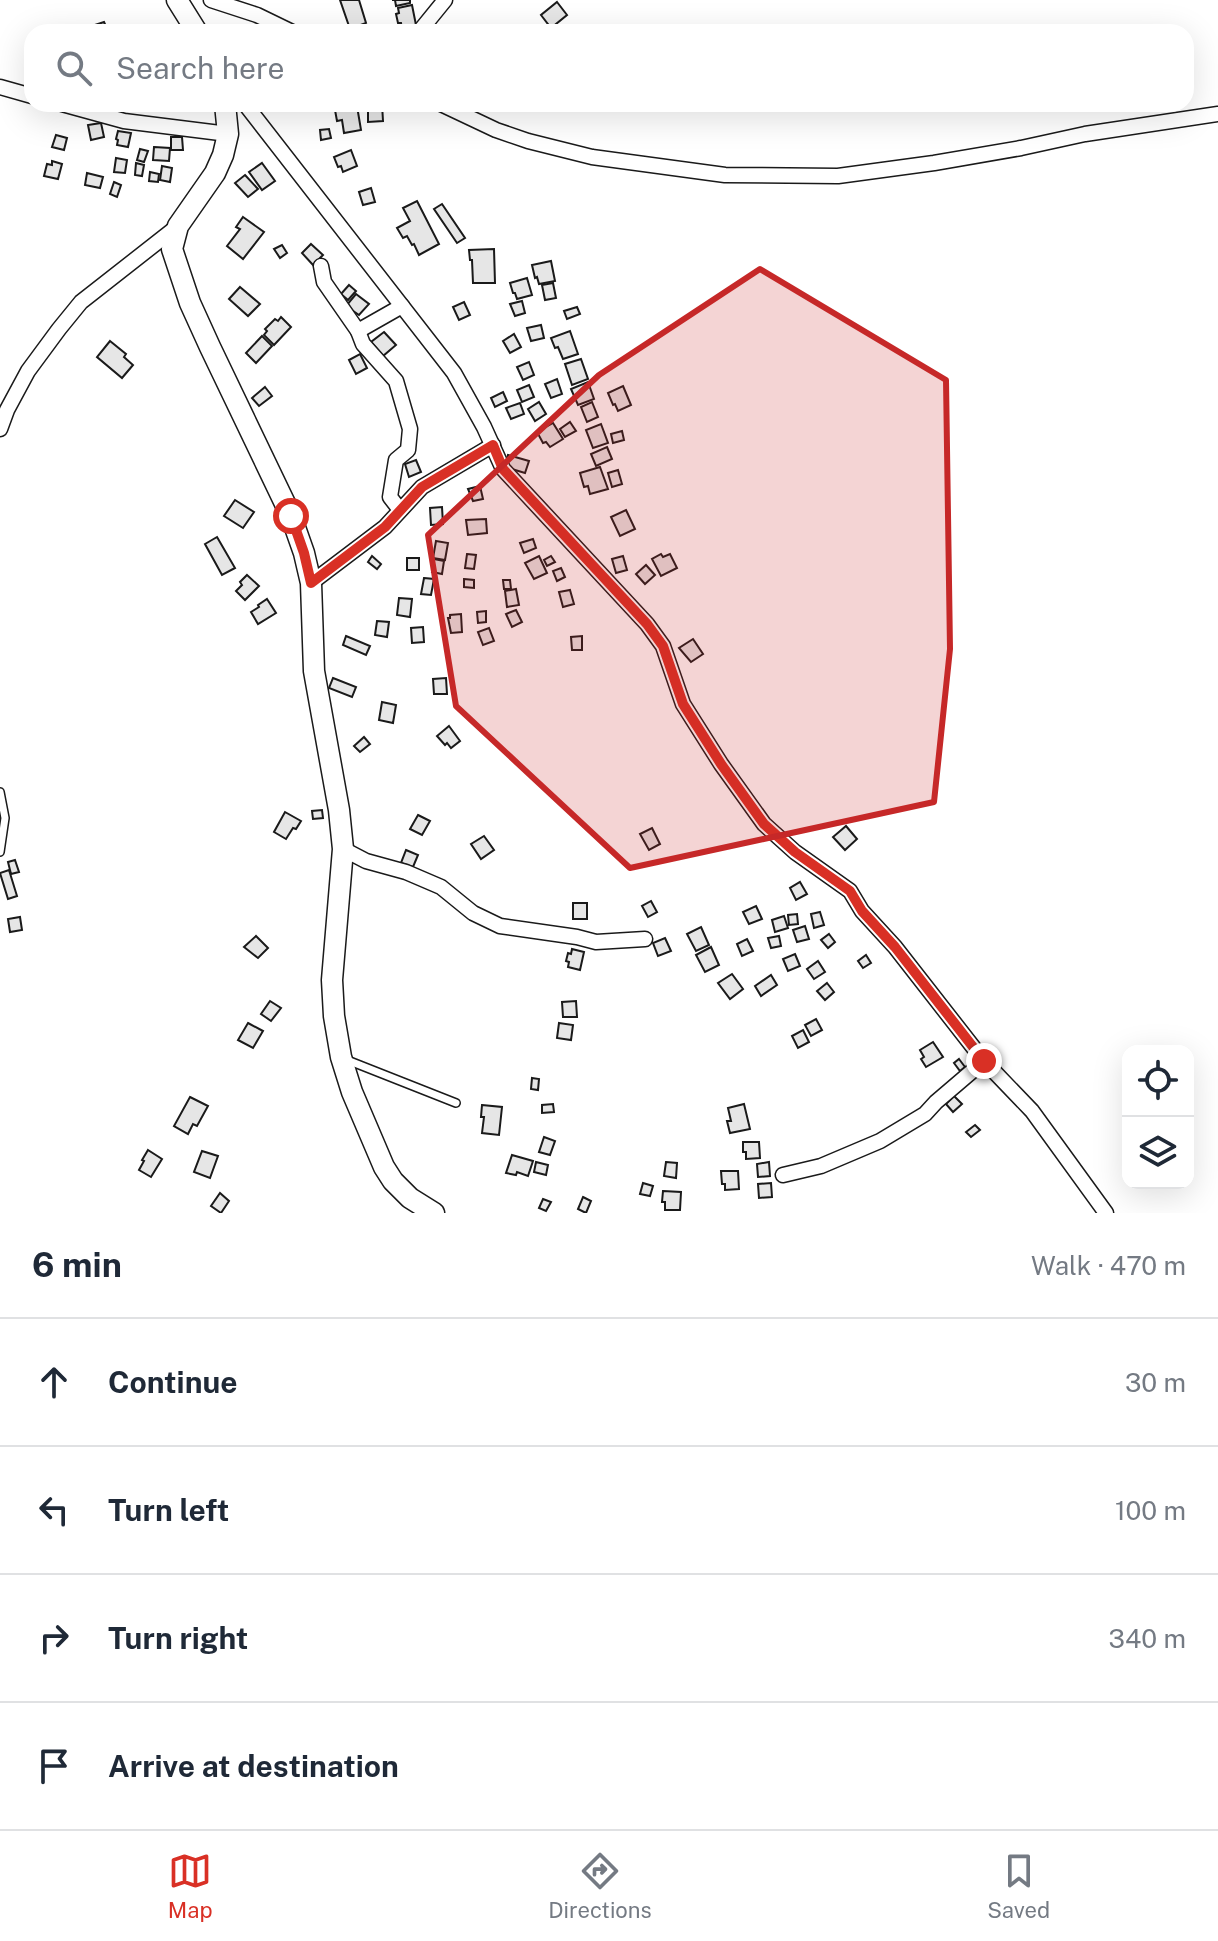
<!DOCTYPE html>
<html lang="en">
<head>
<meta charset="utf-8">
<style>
	body { margin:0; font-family:"Public Sans",sans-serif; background:#f6f6f7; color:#1f2937 }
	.controls { position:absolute; right:24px; bottom:24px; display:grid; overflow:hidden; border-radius:16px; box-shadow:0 8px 32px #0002 }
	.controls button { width:72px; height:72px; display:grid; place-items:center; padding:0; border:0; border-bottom:2px solid #e0e1e3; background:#fff; color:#1f2937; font:40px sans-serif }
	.stop { position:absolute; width:24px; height:24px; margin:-18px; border:6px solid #d93025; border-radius:50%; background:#fff }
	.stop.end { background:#d93025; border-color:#fff; box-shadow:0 2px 8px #0008 }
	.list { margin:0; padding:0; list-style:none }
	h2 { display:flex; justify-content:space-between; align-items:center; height:104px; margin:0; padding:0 32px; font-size:34px }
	h2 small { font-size:26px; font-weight:400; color:#747a83 }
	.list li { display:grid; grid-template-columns:52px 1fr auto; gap:24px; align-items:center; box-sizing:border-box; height:128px; padding:0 32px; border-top:2px solid #e0e1e3 }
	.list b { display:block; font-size:30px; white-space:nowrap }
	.list em { font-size:26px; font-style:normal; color:#747a83 }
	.icon { flex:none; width:44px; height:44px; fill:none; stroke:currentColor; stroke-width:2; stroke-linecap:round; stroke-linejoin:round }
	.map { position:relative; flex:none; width:1218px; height:1213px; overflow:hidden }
	.search { position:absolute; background:#fff; box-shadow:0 8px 32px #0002; left:24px; right:24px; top:24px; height:88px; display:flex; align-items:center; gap:20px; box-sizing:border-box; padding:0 28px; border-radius:24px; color:#747a83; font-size:30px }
	.sheet { height:616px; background:#fff }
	nav { display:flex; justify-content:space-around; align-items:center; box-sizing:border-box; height:112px; border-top:2px solid #e0e1e3; background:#fff; font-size:22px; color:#747a83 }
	nav a { display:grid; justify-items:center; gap:4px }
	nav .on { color:#d93025 }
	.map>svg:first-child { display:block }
</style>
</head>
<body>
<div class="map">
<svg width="1218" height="1213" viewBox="0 0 1218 1213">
	<rect width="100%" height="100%" fill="#fff"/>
	<!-- building -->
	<g fill="#e6e6e6" stroke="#1a1a1a" stroke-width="2">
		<polygon points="340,0 359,0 366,23 350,29"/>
		<polygon points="392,0 410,0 410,3 396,6 395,0"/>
		<polygon points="557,2 567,15 551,28 541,15"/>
		<polygon points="412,5 416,25 402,29 401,23 398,23 396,14 399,13 398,8"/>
		<polygon points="104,22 108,31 94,32 92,26"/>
		<polygon points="114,104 131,104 133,108 119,113 118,106 115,107"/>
		<polygon points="368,104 382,104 383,121 368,122"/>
		<polygon points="357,106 361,130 344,133 342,120 337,121 335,110"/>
		<polygon points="101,123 104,137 91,140 88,125"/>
		<polygon points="329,129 331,138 321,140 320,130"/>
		<polygon points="118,131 131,133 128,147 117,145 118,140 116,139"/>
		<polygon points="56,135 67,138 64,150 52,147"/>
		<polygon points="171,137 182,137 183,150 171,150"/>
		<polygon points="154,147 170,148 169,161 153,160"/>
		<polygon points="140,149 148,151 144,162 137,160"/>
		<polygon points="351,150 357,166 343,172 341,166 338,167 334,157"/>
		<polygon points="116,158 127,160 125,173 114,172"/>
		<polygon points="52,161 62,164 58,179 44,176 47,164 52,165"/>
		<polygon points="136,163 144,165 142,176 135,175"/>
		<polygon points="262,163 275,181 262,190 249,172"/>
		<polygon points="162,166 172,168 170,182 160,180"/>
		<polygon points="150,172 159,174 158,182 149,181"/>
		<polygon points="87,173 103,177 100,188 85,185"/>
		<polygon points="245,175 258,189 248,197 235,183"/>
		<polygon points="114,182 121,185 117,197 110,194"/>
		<polygon points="371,188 375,202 363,205 359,192"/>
		<polygon points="417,201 439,244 419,255 414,244 412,245 407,236 403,238 397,228 410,221 403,208"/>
		<polygon points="442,204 465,238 457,243 434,209"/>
		<polygon points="243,217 264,232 243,259 227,246 240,229 236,227"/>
		<polygon points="311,244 323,255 313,265 302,253"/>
		<polygon points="282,245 287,253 280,258 274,249"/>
		<polygon points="494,249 495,283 473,283 472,260 470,260 469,250"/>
		<polygon points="551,261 555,281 539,284 537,277 535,278 532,265"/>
		<polygon points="527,278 532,295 517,299 515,293 513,293 510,283"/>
		<polygon points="553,283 556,298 545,300 542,285"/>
		<polygon points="349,285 356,291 348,300 341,294"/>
		<polygon points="240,287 260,304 248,316 229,299"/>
		<polygon points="356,294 369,304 359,315 346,306"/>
		<polygon points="522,301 525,313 515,316 510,304"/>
		<polygon points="464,302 470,315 459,320 453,307"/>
		<polygon points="577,307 580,314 567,319 564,311"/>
		<polygon points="281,317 291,327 274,345 264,335 267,331 265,329 275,319 278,321"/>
		<polygon points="541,325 544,338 531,341 527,328"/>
		<polygon points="570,331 578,354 563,359 558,347 555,348 551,338"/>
		<polygon points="384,332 396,345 383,356 371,342"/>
		<polygon points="514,334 521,347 510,353 503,341"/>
		<polygon points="262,336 272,346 256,363 246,353"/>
		<polygon points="110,341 126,354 124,357 133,365 122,378 97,357"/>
		<polygon points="360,354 367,368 356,374 349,360"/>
		<polygon points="581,359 588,379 572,385 565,364"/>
		<polygon points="529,362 534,375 523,380 517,367"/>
		<polygon points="557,379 562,394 551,398 545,384"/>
		<polygon points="588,382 594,399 578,405 571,389"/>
		<polygon points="529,385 534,397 522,402 517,390"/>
		<polygon points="623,386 631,405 618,411 615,404 613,405 608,393"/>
		<polygon points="265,387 272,396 259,406 252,398"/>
		<polygon points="503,392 507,401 495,407 491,398"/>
		<polygon points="539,402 546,414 535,421 528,409"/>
		<polygon points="592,402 598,417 587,422 581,407"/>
		<polygon points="520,403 524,414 511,419 506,408"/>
		<polygon points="570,422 576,431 565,437 560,429"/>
		<polygon points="553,423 563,439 550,447 546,442 543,443 537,432"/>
		<polygon points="601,424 608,443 593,448 586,430"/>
		<polygon points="622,431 624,440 613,443 611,434"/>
		<polygon points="607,447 612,459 596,466 591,454"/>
		<polygon points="508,455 529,461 525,473 505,467"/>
		<polygon points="416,460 421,472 409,477 405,464"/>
		<polygon points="600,467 608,489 590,494 588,486 584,487 580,473"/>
		<polygon points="618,470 622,484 612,487 608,473"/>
		<polygon points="480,486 483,499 473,501 468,489"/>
		<polygon points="235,500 254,512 243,528 224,516"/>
		<polygon points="442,507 443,524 431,525 430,508"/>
		<polygon points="626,510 635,529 620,536 611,517"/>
		<polygon points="486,519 487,533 468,535 466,520"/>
		<polygon points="217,537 235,568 222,575 205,544"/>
		<polygon points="533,539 536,548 524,553 520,543"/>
		<polygon points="436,541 448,543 445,560 433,558"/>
		<polygon points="467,554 476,555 474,569 465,568"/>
		<polygon points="661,554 663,557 670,554 677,568 661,576 652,559"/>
		<polygon points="372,556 381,564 377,569 368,562"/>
		<polygon points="539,556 547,573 534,579 525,563"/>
		<polygon points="551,556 555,562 547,566 544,560"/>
		<polygon points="623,556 627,570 616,573 612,559"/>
		<rect x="407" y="558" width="12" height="12"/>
		<polygon points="434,559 444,561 442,574 432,572"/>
		<polygon points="646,565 655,575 645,584 636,574"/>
		<polygon points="561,568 565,577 557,581 553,571"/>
		<polygon points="247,575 259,586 245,600 236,591 242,585 240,582"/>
		<polygon points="424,578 434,579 431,595 421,594"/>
		<polygon points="464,579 474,580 474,588 464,587"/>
		<polygon points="503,580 510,580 511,589 504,589"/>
		<polygon points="516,589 519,605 507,607 505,591"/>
		<polygon points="570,590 574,604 563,607 559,592"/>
		<polygon points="399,598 412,599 410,617 397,615"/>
		<polygon points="267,599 276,613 258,624 251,612 259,607 258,605"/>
		<polygon points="516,610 522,622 512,627 506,614"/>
		<polygon points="486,611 486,622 478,623 477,612"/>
		<polygon points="461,614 462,632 451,633 448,618 450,618 450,615"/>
		<polygon points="377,621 389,622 387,637 375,635"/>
		<polygon points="423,627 424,642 412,643 411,628"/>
		<polygon points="489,628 494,641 483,645 478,632"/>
		<polygon points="346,636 370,646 366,655 343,645"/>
		<polygon points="582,636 582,650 572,650 571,637"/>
		<polygon points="693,639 703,654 691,662 679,648"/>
		<polygon points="333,678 356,687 352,697 329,688"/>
		<polygon points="446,678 447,694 434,694 433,679"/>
		<polygon points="382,702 396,705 393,723 379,720"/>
		<polygon points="449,726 460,741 451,748 447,743 445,745 437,736"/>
		<polygon points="364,737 370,744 360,752 354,746"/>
		<polygon points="322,810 323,818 313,819 312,811"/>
		<polygon points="285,812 301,821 296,829 293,828 286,839 274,832"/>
		<polygon points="418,815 430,821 422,835 410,829"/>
		<polygon points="846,826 857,839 845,850 833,837"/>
		<polygon points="652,828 660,844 649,850 640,834"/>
		<polygon points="484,836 494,850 481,859 471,844"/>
		<polygon points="406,850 418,855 413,867 401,863"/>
		<polygon points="15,860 19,872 11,874 8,862"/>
		<polygon points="9,870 17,896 8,899 0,873"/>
		<polygon points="800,882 807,894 796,900 790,888"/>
		<polygon points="651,901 657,912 648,917 642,906"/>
		<rect x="573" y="903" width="14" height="16"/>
		<polygon points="756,906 762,919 749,924 743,912"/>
		<polygon points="820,912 824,925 814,928 811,914"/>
		<polygon points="797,914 798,924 789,925 788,915"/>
		<polygon points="784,916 788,928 775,932 772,920"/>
		<polygon points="20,917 22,930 10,932 8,919"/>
		<polygon points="805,926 809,939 797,942 793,930"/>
		<polygon points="701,927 709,945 696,951 687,934"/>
		<polygon points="829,934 835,942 828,948 821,940"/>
		<polygon points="256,936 268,948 258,958 244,947"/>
		<polygon points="779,936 781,946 771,948 768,938"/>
		<polygon points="665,938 671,951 658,956 653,943"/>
		<polygon points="747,939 753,951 742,956 737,944"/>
		<polygon points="711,947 719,965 705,972 696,955"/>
		<polygon points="572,949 584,952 580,970 568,967 569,962 566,961 568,953 571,954"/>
		<polygon points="795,954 800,966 788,971 783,959"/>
		<polygon points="866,955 871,963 863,968 858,961"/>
		<polygon points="818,961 825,972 814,979 807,969"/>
		<polygon points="732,974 743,989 730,999 718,983"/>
		<polygon points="771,975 777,985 761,996 755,986"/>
		<polygon points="827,983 834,992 825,1000 817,991"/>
		<polygon points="270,1001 281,1008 271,1021 261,1014"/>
		<polygon points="576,1001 577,1017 563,1017 562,1002"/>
		<polygon points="816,1019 822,1030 811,1036 805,1025"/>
		<polygon points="248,1023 263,1031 253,1048 238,1040"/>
		<polygon points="559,1023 573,1025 571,1040 557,1038"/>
		<polygon points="803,1030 809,1042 798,1048 792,1036"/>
		<polygon points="933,1042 943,1057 926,1067 921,1059 924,1057 920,1050"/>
		<polygon points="959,1059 965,1067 960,1071 954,1063"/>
		<polygon points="532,1078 539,1079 538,1090 531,1089"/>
		<polygon points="954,1096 962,1104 953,1112 946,1104"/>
		<polygon points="190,1097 208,1106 197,1126 193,1124 188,1134 174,1126"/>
		<polygon points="553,1104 554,1112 542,1113 542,1105"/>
		<polygon points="744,1104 750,1129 730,1133 727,1121 731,1121 728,1108"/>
		<polygon points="482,1105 502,1107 499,1135 482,1133 484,1117 481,1117"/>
		<polygon points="975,1125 980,1130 971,1137 966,1132"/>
		<polygon points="544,1137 555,1141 550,1155 539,1152"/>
		<polygon points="743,1142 759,1142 760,1158 746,1159 746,1152 743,1152"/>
		<polygon points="148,1150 162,1159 151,1177 139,1170 144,1161 142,1160"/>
		<polygon points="202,1151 218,1156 210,1178 194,1172"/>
		<polygon points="512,1155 533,1161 528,1176 517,1172 516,1175 506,1173"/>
		<polygon points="536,1162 548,1165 546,1175 534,1172"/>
		<polygon points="666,1162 677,1163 676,1178 664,1176"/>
		<polygon points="769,1162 770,1176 758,1177 757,1164"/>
		<polygon points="721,1171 738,1171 739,1189 725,1190 725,1184 722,1184"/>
		<polygon points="643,1183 653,1186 650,1196 640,1194"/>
		<polygon points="771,1183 772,1197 759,1198 758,1184"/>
		<polygon points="663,1191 681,1192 680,1210 665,1210 665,1202 662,1202"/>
		<polygon points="220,1193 229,1201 221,1213 211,1206"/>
		<polygon points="583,1197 591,1201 586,1213 578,1209"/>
		<polygon points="543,1199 551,1202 546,1211 539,1208"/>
	</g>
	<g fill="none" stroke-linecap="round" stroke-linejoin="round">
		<defs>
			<g id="lane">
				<polyline points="0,792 5,818 0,852"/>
				<polyline points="347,1060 456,1103"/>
			</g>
			<g id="street">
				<polyline points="211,0 257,15 292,32"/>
				<polyline points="419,32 445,0"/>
				<polyline points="0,87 32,96"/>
				<polyline points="62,104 124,121 228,134"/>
				<polyline points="245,104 454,373 484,427 503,469 647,624 663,646 683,704 721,764 764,824 795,852 850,891 862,911 895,947 984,1061 1032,1111 1106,1213"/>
				<polyline points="441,104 496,130 528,141 592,157 725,175 838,176 934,163 1021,148 1085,134 1218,114"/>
				<polyline points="321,266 324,282 358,331 363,344 396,381 410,429 408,450 396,460 390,497 400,510"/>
				<polyline points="358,331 402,306"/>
				<polyline points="0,429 7,410 28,371 59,329 81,302 178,226"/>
				<polyline points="311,583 385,527 422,487 493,445"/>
				<polyline points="343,849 366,861 406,872 441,887 473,913 500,926 577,937 596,942 645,939"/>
				<polyline points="783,1175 821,1166 880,1141 925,1114 936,1102 984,1061"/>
			</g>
			<g id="secondary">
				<polyline points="177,0 197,32"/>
				<polyline points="225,104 228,134 223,155 215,173 178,226 172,249 190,303 210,347 291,516 304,553 311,583 314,671 339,810 343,849 332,980 334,1016 341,1057 352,1092 384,1167 393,1181 410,1198 434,1213"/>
			</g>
		</defs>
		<!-- lane casing -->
		<use href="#lane" stroke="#1a1a1a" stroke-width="10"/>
		<!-- street casing -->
		<use href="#street" stroke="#1a1a1a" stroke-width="17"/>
		<!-- secondary casing -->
		<use href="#secondary" stroke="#1a1a1a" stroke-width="23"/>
		<!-- lane -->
		<use href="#lane" stroke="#fff" stroke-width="7"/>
		<!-- street -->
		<use href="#street" stroke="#fff" stroke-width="14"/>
		<!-- secondary -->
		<use href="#secondary" stroke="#fff" stroke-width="20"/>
	</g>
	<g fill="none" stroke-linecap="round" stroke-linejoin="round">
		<!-- route -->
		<polyline stroke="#d93025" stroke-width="10" points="291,516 304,553 311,583 385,527 422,487 493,445 503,469 647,624 663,646 683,704 721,764 764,824 795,852 850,891 862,911 895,947 984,1061"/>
	</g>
	<!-- marked area -->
	<path fill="#c62828" fill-opacity="0.2" stroke="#c62828" stroke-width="6" stroke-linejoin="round" d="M760,269L946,380L950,649L934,802L630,868L456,706L428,535L599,375Z"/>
</svg>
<div class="controls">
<button><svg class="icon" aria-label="locate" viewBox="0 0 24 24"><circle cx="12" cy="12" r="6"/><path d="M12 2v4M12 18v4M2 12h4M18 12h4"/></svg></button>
<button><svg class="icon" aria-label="layers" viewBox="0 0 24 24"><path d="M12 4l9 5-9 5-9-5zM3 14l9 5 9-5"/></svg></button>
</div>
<div class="stop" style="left:291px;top:516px"></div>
<div class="stop end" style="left:984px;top:1061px"></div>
<div class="search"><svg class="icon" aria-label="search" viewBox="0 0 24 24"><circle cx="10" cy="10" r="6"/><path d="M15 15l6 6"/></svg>Search here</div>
</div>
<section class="sheet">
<h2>6 min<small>Walk · 470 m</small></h2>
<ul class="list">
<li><svg class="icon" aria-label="ahead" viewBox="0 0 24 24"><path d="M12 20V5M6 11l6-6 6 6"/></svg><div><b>Continue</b></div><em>30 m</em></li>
<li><svg class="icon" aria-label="left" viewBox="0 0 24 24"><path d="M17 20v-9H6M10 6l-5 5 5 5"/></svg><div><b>Turn left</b></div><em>100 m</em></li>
<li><svg class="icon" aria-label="right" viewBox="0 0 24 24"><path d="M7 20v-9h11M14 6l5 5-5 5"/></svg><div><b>Turn right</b></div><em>340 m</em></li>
<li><svg class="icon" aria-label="arrive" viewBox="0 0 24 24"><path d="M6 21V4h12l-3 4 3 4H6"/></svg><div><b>Arrive at destination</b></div></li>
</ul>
</section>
<nav>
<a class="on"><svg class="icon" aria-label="map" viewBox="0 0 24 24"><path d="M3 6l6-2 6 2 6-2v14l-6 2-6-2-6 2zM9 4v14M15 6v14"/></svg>Map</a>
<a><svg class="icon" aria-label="directions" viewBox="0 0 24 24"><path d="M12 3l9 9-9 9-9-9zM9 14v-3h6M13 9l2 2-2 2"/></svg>Directions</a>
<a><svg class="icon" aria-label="saved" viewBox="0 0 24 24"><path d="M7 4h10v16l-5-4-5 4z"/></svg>Saved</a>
</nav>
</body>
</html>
